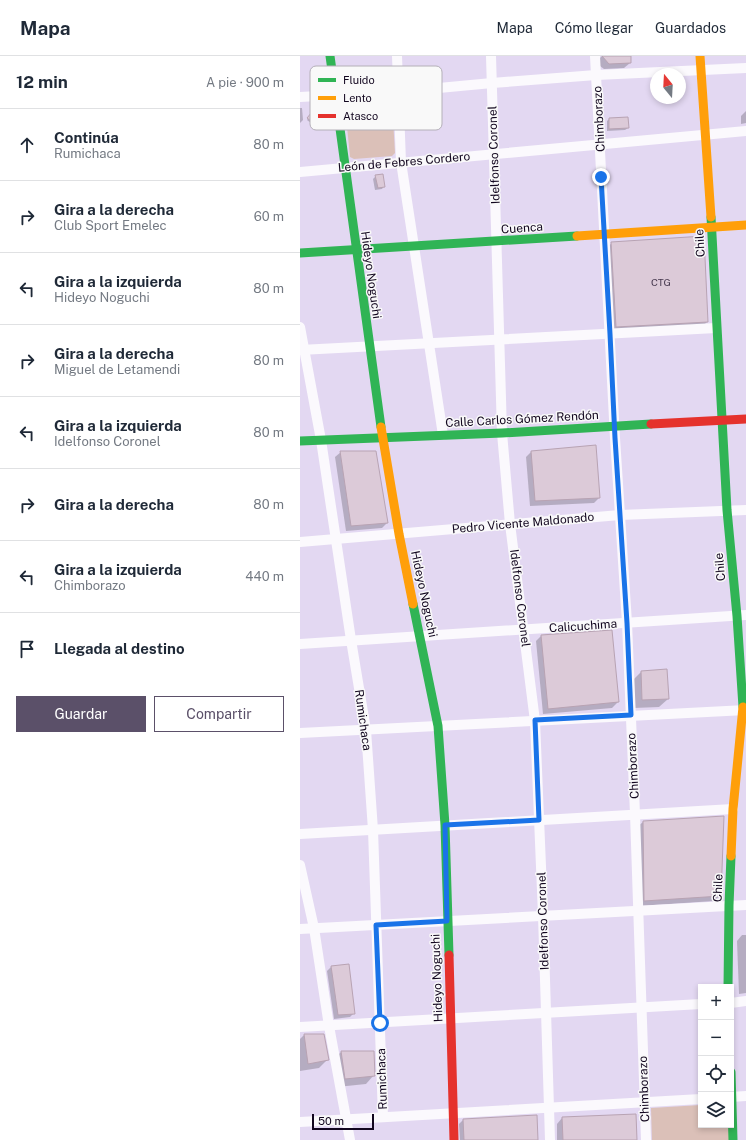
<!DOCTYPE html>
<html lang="es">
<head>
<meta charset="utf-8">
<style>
	body { margin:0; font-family:"Public Sans",sans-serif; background:#f2f2f3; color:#1f2937 }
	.controls { position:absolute; right:12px; bottom:12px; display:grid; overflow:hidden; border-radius:0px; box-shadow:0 2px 6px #0003 }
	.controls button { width:36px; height:36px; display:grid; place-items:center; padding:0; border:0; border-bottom:1px solid #e0e1e3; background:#fff; color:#1f2937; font:20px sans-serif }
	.compass { position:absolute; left:350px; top:12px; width:36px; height:36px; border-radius:50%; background:#fff; box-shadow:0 2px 6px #0003; rotate:342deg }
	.scale { position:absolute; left:12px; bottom:10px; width:62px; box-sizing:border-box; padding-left:4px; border:2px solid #12061f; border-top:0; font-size:11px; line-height:14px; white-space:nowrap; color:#12061f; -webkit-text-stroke:3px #f9f9f9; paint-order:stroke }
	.stop { position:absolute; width:12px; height:12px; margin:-9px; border:3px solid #1a73e8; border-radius:50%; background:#fff }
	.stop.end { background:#1a73e8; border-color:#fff; box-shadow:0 1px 4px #0008 }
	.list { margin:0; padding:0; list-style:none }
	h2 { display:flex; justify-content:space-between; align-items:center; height:52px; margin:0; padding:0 16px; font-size:17px }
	h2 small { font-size:13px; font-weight:400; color:#747a83 }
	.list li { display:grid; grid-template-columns:26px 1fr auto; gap:12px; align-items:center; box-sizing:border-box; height:72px; padding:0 16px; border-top:1px solid #e0e1e3 }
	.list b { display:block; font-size:15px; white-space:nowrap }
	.list p { margin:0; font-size:13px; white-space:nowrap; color:#747a83 }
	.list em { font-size:13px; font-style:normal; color:#747a83 }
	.actions { display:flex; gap:8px; padding:12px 16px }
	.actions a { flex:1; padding:9px 0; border:1px solid #5b5069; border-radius:0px; text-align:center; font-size:14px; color:#5b5069 }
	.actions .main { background:#5b5069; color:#fff }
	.icon { flex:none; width:22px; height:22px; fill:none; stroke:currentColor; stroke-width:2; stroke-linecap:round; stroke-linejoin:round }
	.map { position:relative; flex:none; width:446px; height:1084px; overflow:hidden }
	header { display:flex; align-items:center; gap:24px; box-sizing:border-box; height:56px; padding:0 20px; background:#fff; border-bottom:1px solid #e0e1e3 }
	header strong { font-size:19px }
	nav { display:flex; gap:22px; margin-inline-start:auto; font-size:14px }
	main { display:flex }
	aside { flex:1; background:#fff }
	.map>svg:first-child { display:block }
</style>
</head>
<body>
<header>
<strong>Mapa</strong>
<nav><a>Mapa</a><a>Cómo llegar</a><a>Guardados</a></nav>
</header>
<main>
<aside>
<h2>12 min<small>A pie · 900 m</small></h2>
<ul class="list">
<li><svg class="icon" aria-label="ahead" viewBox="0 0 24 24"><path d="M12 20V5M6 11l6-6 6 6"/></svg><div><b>Continúa</b><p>Rumichaca</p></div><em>80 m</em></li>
<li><svg class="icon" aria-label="right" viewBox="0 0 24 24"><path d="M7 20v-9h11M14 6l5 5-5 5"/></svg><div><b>Gira a la derecha</b><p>Club Sport Emelec</p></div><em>60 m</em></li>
<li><svg class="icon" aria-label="left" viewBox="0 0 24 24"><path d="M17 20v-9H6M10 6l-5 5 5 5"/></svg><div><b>Gira a la izquierda</b><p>Hideyo Noguchi</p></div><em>80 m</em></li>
<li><svg class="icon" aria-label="right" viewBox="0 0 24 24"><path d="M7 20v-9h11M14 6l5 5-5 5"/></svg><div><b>Gira a la derecha</b><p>Miguel de Letamendi</p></div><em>80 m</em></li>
<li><svg class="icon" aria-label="left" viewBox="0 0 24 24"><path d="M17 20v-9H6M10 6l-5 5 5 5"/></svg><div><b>Gira a la izquierda</b><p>Idelfonso Coronel</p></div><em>80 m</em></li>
<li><svg class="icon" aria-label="right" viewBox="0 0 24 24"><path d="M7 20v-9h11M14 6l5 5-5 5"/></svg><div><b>Gira a la derecha</b></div><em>80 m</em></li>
<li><svg class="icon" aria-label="left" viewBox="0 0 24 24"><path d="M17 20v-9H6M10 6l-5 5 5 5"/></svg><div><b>Gira a la izquierda</b><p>Chimborazo</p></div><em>440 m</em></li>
<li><svg class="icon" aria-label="arrive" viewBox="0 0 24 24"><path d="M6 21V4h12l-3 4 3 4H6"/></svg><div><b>Llegada al destino</b></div></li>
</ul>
<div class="actions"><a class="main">Guardar</a><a>Compartir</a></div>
</aside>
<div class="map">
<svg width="446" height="1084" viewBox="0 0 446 1084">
	<rect width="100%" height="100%" fill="#e3d8f2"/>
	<!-- green -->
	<g fill="#dbc0b8">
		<polygon points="89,43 92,46 95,97 92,100 54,103 50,101 45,50 47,46"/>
		<polygon points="401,1049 401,1069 431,1069 431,1084 352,1084 351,1052"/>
	</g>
	<!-- shadow -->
	<g fill="#0003">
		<polygon points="302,0 330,0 330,7 324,12 304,13 300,10 300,2"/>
		<polygon points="17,51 22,68 15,70 7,64"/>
		<polygon points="0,52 2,52 3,64 0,67"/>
		<polygon points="446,55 446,67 441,68 441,60"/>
		<polygon points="309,63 328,72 325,74 307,75 307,65"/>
		<polygon points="76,120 84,130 82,133 75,134 73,123"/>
		<polygon points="312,187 407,266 402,271 311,276 306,192"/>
		<polygon points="41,396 87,467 82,472 46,475 35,401"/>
		<polygon points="231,396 299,442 294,447 230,450 226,401"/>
		<polygon points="241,580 318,646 312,652 243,658 236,585"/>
		<polygon points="341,616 368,643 359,651 334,652 333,624"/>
		<polygon points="343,766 420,840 414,845 339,850 337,771"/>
		<polygon points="442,879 446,879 446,937 439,938 437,885"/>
		<polygon points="31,911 54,957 50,961 34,963 27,915"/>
		<polygon points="4,979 28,1003 19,1012 0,1015 0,983"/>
		<polygon points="41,996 74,1019 66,1028 37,1031 33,1004"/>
		<polygon points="262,1062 336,1084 257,1084 257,1068"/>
		<polygon points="163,1064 237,1084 160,1084 159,1068"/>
	</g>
	<!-- building -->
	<g fill="#dccad8" stroke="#b8a3b3">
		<polygon points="302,0 331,0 331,7 309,8"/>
		<polygon points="25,48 28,50 29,60 24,68 16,69 7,62 17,50"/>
		<polygon points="328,61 329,72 309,73 309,62"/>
		<polygon points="83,118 85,131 78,132 75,119"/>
		<polygon points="404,180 408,266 316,271 311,186"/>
		<polygon points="296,389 300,442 235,445 231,395"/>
		<polygon points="40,395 76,395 88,467 51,470"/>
		<polygon points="312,574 319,646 248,653 241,579"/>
		<polygon points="367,613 369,643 342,644 341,615"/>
		<polygon points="424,760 421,840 344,845 343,765"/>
		<polygon points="49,908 55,958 38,959 31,910"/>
		<polygon points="4,978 24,978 29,1004 8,1008"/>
		<polygon points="41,995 74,995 75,1020 45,1023"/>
		<polygon points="336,1058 337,1084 263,1084 262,1061"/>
		<polygon points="237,1059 238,1084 164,1084 163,1063"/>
	</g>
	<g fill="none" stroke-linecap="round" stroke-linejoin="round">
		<!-- street -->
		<g stroke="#fbf9fd" stroke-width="10">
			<polyline points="97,0 101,106 143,379"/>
			<polyline points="191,0 202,377 210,468 235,665 243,859 250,1084"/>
			<polyline points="295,0 315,382 327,567 335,758 346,1084"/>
			<polyline points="0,41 107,35 192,27 296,19 446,12"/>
			<polyline points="0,116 446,75"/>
			<polyline points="0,271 21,384 51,584 66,674 73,774 83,1061"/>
			<polyline points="0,294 416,272"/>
			<polyline points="0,486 320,459 446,454"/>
			<polyline points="0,588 446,559"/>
			<polyline points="0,677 446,654"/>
			<polyline points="0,778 433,753"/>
			<polyline points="0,809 14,872 29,970 50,1084"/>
			<polyline points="0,873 446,849"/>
			<polyline points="431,947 446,945"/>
			<polyline points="0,971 401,948"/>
			<polyline points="431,1041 446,1040"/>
			<polyline points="0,1066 401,1043"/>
		</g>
		<!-- fast -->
		<g stroke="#30b455" stroke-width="9">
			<polyline points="30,0 81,371"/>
			<polyline points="411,161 427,454 437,560 443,651"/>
			<polyline points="0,197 277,180"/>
			<polyline points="0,385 202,377 351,368"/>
			<polyline points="113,548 138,670 145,769 149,899"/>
			<polyline points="428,931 429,849 431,800"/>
			<polyline points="431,1016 433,1084"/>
		</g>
		<!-- slow -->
		<g stroke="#ff9f0a" stroke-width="9">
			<polyline points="400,0 411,161"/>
			<polyline points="277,180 446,169"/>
			<polyline points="81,371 99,478 113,548"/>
			<polyline points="431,800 433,753 443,651"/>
		</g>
		<!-- jam -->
		<g stroke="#e5322d" stroke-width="9">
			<polyline points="351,368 446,363"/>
			<polyline points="149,899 154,1084"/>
		</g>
	</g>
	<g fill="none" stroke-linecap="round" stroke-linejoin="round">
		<!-- route -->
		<polyline stroke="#1a73e8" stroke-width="5" points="80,967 76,869 147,865 145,769 239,764 235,664 331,659 327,567 315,382 310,278 301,121"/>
	</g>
	<g text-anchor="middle" stroke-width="3" stroke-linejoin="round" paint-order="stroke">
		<!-- number labels -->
		<g font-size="10" fill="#46384e">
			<text x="361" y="230">CTG</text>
		</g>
		<!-- street labels -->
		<g font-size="12" fill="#12061f" stroke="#f9f9f9">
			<text transform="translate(299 63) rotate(-93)" y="4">Chimborazo</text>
			<text transform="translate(194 99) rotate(-92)" y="4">Idelfonso Coronel</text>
			<text transform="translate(104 106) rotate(-5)" y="4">León de Febres Cordero</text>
			<text transform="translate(222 172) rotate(-4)" y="4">Cuenca</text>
			<text transform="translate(400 187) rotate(-93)" y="4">Chile</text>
			<text transform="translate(71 219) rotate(82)" y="4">Hideyo Noguchi</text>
			<text transform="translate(222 363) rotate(-3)" y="4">Calle Carlos Gómez Rendón</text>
			<text transform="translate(223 467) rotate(-5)" y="4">Pedro Vicente Maldonado</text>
			<text transform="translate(420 511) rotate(-95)" y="4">Chile</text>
			<text transform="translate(124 538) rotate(78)" y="4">Hideyo Noguchi</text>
			<text transform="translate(220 542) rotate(83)" y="4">Idelfonso Coronel</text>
			<text transform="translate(283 570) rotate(-4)" y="4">Calicuchima</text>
			<text transform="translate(63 664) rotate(82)" y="4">Rumichaca</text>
			<text transform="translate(333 710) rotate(-93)" y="4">Chimborazo</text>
			<text transform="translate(418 832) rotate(-88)" y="4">Chile</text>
			<text transform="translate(243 865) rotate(-92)" y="4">Idelfonso Coronel</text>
			<text transform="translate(137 922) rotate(-92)" y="4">Hideyo Noguchi</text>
			<text transform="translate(82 1023) rotate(-92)" y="4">Rumichaca</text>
			<text transform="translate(344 1033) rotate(-92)" y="4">Chimborazo</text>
		</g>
	</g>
	<!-- legend -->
	<rect x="10" y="10" width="132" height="64" rx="6" fill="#f9f9f9" stroke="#b4b0b8" stroke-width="1"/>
	<rect x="18" y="22" width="18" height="4" fill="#30b455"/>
	<rect x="18" y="40" width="18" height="4" fill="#ff9f0a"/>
	<rect x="18" y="58" width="18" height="4" fill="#e5322d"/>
	<g font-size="11" fill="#12061f">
		<text x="43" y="28">Fluido</text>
		<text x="43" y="46">Lento</text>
		<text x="43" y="64">Atasco</text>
	</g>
</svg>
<div class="controls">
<button>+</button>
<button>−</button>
<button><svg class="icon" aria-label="locate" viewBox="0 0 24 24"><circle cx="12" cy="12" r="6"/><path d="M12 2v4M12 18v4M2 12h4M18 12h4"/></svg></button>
<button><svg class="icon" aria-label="layers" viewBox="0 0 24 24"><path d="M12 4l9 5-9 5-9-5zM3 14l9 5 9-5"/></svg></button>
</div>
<svg class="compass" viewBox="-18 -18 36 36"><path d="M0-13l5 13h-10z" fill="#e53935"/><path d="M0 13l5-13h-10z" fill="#747a83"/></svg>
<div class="scale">50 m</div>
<div class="stop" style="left:80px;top:967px"></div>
<div class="stop end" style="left:301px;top:121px"></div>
</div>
</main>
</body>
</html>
